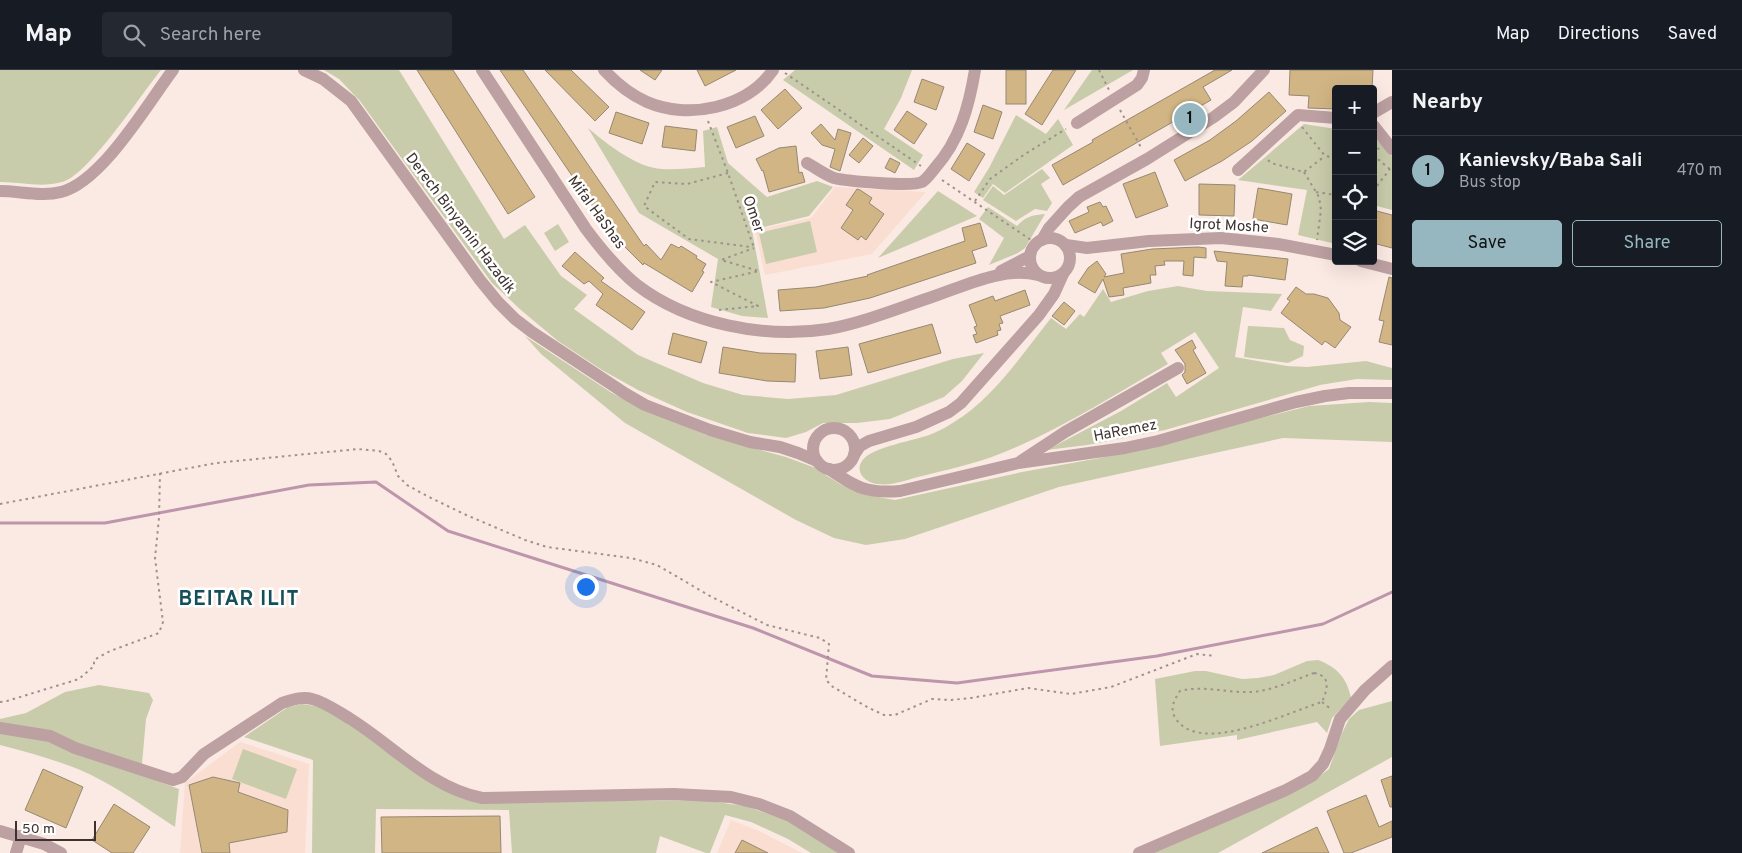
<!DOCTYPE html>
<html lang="en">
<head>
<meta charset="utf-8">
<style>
	body { margin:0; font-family:Overpass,sans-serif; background:#242831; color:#f1f3f6 }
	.controls { position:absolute; right:15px; top:15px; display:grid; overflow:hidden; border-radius:5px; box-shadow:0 5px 20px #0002 }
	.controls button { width:45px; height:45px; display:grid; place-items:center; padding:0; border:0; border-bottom:1px solid #363941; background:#171b24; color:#f1f3f6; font:25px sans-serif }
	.scale { position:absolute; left:15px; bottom:12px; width:81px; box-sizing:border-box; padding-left:5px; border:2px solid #3d322e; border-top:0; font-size:14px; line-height:18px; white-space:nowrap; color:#3d322e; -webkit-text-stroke:4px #fff; paint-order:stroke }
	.you { position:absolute; left:585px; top:516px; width:18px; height:18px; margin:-12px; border:4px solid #fff; border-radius:50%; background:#1a73e8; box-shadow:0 0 0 8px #1a73e833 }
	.badge { display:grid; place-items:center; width:32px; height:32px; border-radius:50%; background:#96b7bf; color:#111; font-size:16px; font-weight:700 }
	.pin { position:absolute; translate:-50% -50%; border:2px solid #fff; box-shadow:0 1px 5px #0006 }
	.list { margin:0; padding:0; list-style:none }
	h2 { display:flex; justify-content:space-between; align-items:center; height:65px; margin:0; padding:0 20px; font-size:21px }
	h2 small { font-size:16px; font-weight:400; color:#9ea1a6 }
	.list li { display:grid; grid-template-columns:32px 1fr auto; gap:15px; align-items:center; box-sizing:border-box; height:70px; padding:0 20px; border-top:1px solid #363941 }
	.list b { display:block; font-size:19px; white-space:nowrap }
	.list p { margin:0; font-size:16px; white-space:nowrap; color:#9ea1a6 }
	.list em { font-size:16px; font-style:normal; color:#9ea1a6 }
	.actions { display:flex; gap:10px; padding:15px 20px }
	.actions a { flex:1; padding:11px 0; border:1px solid #96b7bf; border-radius:5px; text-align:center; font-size:18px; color:#96b7bf }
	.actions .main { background:#96b7bf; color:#111 }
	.icon { flex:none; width:28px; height:28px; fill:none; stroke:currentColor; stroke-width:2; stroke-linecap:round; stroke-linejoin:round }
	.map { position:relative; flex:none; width:1392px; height:783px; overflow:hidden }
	header { display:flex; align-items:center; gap:30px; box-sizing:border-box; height:70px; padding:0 25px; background:#171b24; border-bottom:1px solid #363941 }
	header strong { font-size:24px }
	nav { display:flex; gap:28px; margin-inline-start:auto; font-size:18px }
	.search { width:350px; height:45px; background:#242831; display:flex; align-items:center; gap:12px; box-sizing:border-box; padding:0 18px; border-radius:5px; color:#9ea1a6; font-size:19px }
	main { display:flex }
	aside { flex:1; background:#171b24 }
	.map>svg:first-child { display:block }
</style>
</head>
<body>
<header>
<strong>Map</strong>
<div class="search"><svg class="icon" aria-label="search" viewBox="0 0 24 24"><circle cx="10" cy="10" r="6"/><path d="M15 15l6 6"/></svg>Search here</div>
<nav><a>Map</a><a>Directions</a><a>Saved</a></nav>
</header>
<main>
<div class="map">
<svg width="1392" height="783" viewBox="0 0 1392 783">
	<rect width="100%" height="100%" fill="#fbeae3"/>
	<!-- built -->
	<g fill="#faded1">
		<polygon points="835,117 926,122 872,184 765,205 755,160 811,148"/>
		<polygon points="240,672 309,694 305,783 180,783 185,713"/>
		<polygon points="731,750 759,761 802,783 717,783"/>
	</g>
	<!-- green -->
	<g fill="#c8ccab">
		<path d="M0,0H161C142,23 88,106 62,112C41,118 21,112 0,112Z"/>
		<polygon points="324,0 399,0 504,169 525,155 561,206 587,225 574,239 638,285 703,313 743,325 788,329 836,325 953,289 984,283 962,311 944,327 890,349 857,353 823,353 806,362 786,368 748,363 687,342 638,320 602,300 558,271 522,241 492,213 360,31 339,9"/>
		<polygon points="795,0 912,0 901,28 884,59 923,85 914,100 783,10"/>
		<polygon points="1092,0 1133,0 1064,40"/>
		<polygon points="1016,45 1046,64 1058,49 1073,75 1005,123 993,114 983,128 974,122 989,98"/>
		<polygon points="1304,54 1336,59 1336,174 1298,165 1307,120 1238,110"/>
		<path d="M717,57L728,93L767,127L817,111L833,117L809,146L752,160L768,248L742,246L711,237L718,189L639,143L588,58C607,74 637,98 662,99C676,100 691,98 705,97L703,61Z"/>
		<polygon points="1373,66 1392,86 1392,140 1373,135"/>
		<polygon points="1042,99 1050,108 1041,114 1052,133 1047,141 1035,139 1016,151 983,130 993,116 1004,125"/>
		<polygon points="938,121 977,146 878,188"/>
		<path d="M988,137L1017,156C1025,147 1032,145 1045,144L1025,178L1018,183L989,195L1004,168L979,149Z"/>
		<polygon points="810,151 817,182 766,194 759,163"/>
		<polygon points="558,154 569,172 555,181 544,163"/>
		<path d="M1178,216L1207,221L1282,224L1271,241L1243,237L1235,287L1287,296L1307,297L1366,291L1392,298V310L1357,309L1320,315L1165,360L1087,375L1047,380L1121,341L1167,313L1176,327L1219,298L1195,262L1161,283L1168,294C1114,325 1060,360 1002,383C975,394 946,400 918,407C903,411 878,421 864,408C859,403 858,397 862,391C872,376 916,371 934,363C941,360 948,356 954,352C993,329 1023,283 1051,248L1066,259L1080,244L1084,247L1103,219L1111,232L1148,221Z"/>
		<polygon points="1248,256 1284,258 1290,270 1304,276 1303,286 1288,293 1244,287"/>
		<polygon points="525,266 612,323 652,343 706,365 786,387 813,397 840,414 866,425 895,430 1022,402 1100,388 1309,336 1369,332 1392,333 1392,372 1283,368 1059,417 905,469 866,475 834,468 796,450 625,353 541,284"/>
		<path d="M1318,590C1337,597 1347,608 1351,628L1332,648L1327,663L1317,652L1237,670V665L1160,676L1155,609L1195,601H1206L1242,609L1258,608L1274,605L1307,591Z"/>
		<path d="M99,615L149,623L153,630L146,649L141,705L179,719L175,757C144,737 112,713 78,699C53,689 26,682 0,675V649L26,643L65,622Z"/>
		<polygon points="1392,631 1392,687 1218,783 1152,783 1310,713 1329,699 1342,663 1349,649 1359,640"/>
		<polygon points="302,634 321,637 337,645 421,705 498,732 702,730 745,736 786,750 841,783 811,783 788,769 751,752 725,745 710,783 706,783 660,766 656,783 512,783 509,740 376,739 375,783 312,783 313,690 244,667 288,637"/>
		<polygon points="243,679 297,699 286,729 232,709"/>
	</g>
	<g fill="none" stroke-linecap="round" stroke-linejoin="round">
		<!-- stream -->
		<polyline stroke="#bd96ac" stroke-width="3" points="0,453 105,453 309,415 376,412 448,461 753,558 872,606 957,613 1157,586 1323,554 1392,522"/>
	</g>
	<!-- building -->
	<g fill="#d2b584" stroke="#958873">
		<polygon points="417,0 453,0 535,127 508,144"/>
		<polygon points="500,0 523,0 644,176 646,174 661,190 671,174 679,178 681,176 697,186 696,188 706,194 702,201 704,202 692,222 644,193 643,195 624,176 622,177 596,141"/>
		<polygon points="545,0 571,0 609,37 595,51"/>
		<polygon points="640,0 662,0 655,10"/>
		<polygon points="697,0 736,0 705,16"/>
		<rect x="1006" y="0" width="20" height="34"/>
		<polygon points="1053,0 1076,0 1042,55 1025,44"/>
		<polygon points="1215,0 1232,0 1203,17 1211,30 1063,115 1052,95 1093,72 1092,70"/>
		<polygon points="1290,0 1373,0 1372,19 1336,19 1336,39 1308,38 1309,26 1289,25"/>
		<polygon points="922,9 944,17 936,40 914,32"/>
		<polygon points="785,19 802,38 778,59 761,40"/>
		<polygon points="1269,22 1286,41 1252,71 1222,91 1185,111 1174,90 1210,70 1236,51"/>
		<polygon points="983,35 1002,42 993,69 974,62"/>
		<polygon points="907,41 927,54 914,74 894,60"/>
		<polygon points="616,42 649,53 642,74 609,63"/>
		<polygon points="755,46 764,66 736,78 727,57"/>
		<polygon points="821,54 835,70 838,59 851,63 840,101 830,97 835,79 822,75 811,63"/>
		<polygon points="665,56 697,60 695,81 662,77"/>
		<polygon points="863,68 873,76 859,93 849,85"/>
		<polygon points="967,73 985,84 969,111 951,99"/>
		<polygon points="796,76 799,103 802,102 805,112 769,122 763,100 762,101 756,89 779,78"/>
		<polygon points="890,88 900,93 895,103 885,98"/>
		<polygon points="1155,102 1168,136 1136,148 1123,114"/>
		<polygon points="1199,114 1235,115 1234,146 1199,145"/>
		<polygon points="1258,118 1292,124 1287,155 1253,149"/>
		<polygon points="857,119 860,120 872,128 869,133 884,144 866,170 861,166 858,170 841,158 853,140 846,135"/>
		<polygon points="1100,132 1103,137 1106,136 1113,151 1103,156 1101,152 1075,163 1069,151 1089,142 1087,137"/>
		<polygon points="1373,140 1392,145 1392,178 1373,173"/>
		<polygon points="980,153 987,176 972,181 976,193 870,228 824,238 780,241 778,220 816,217 868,206 867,205 965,171 962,158"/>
		<polygon points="1198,177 1206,178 1206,188 1194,187 1193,206 1183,205 1184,191 1164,191 1165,195 1155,196 1156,205 1150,205 1151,213 1123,218 1124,225 1109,227 1103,209 1095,223 1078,213 1088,198 1097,191 1106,204 1104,207 1124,203 1121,184 1152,179"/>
		<polygon points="1214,181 1288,189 1285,210 1248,205 1248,206 1243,206 1242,217 1225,216 1227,192 1217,191"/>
		<polygon points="575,182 604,208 601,211 645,242 632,260 596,235 603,224 589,211 584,214 562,196"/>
		<polygon points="1389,207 1392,208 1392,275 1379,272 1384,251 1379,250"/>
		<polygon points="1296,217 1306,224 1314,224 1328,228 1339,243 1340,250 1351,257 1335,278 1325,271 1322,275 1281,243 1290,231 1287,229"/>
		<polygon points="1025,220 1030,235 1000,246 1003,253 999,254 1001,260 997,261 998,265 976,273 973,265 977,264 974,257 977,256 969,235 993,226 995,231"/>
		<polygon points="1064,232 1075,241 1064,255 1052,246"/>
		<polygon points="932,254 941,283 868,303 859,274"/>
		<polygon points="673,263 707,272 701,293 668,284"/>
		<polygon points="1192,270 1196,278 1193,280 1206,303 1187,314 1182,305 1185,302 1185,294 1175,280"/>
		<polygon points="723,277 760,283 796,284 795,312 767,311 719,303"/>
		<polygon points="848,277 852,305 820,309 816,281"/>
		<polygon points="43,699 83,717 66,758 25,740"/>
		<polygon points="1392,706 1392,737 1390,737 1381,710"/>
		<polygon points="213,707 240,713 238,722 288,740 287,762 229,773 230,783 202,783 189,715"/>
		<polygon points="1366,725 1379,757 1392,751 1392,767 1351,783 1344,783 1327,741"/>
		<polygon points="114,734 150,757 133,783 112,783 92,770"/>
		<polygon points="500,746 501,783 382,783 381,747"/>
		<polygon points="1317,757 1329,783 1262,783"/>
		<polygon points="742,770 768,783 735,783"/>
	</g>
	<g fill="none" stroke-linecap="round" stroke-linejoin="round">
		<!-- path -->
		<g stroke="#9f918b" stroke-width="2" stroke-dasharray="2.5 4" stroke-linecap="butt">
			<polyline points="1099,0 1109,20"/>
			<polyline points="785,3 921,96"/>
			<polyline points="1120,40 1142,79"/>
			<polyline points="708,51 728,103 754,178"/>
			<polyline points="1302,57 1325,86 1336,88"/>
			<polyline points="1373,84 1379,78"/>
			<polyline points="1373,85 1392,101"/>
			<polyline points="1268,90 1271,93 1304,102 1325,86"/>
			<polyline points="1304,102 1319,127 1321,140 1317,170"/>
			<polyline points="728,103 687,114 655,112 644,136 689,169 751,177"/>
			<polyline points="942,110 1031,170"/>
			<polyline points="1373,121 1390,99"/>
			<polyline points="1316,122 1336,125"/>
			<polyline points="975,131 990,109 1025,84 1066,59"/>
			<polyline points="719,240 758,236 711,212 759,201 721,190 754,178"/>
			<polyline points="0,434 216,393 358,379 379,381 386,384 392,391 398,406 407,415 427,426 464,444 525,470 547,477 631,488 657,495 710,526 767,555 820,568 829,574 826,610 833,617 869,638 884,645 895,645 932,629 951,630 971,628 1028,618 1071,624 1111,617 1197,584 1215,586"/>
			<path d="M1314,603C1332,606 1327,620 1322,632C1288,642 1201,686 1176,649C1169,639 1174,630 1180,621C1203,615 1227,623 1250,622C1272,621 1294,610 1314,603Z"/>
			<polyline points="0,632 7,631 79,609 94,596 94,590 110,581 159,563 163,552 155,488 159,448 160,403"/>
			<polyline points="1322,632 1332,640"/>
		</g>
		<!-- minor -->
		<g stroke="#bca0a2" stroke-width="12">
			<polyline points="304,0 323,9 351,31 480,210 498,232 515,249 532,262 626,324 645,335 710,360 750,372 780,377 798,383 817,391"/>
			<path d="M482,0L586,159C601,179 617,199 637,215C688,254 765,269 828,259C862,253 896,239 929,228C963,217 1002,196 1038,205"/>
			<path d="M604,0C616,13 631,25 647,32C688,50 747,38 773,0"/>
			<polyline points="1373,43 1392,32"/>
			<polyline points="1077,53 1137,15 1142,8 1144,0"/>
			<polyline points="1373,55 1392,79"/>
			<path d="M807,93C816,98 825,105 834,108C846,111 912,117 922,112C927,109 931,103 935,98C960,70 969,36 975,0"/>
			<polyline points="1238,100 1298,45 1336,48"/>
			<path d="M0,121C19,121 42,127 61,122C102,112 148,33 173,0"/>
			<circle cx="1050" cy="188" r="20"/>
			<polyline points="1042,170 1049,158 1068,137 1079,127 1147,89 1214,47 1234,32 1264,0"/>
			<polyline points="1066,175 1087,178 1149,171 1221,168 1278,174 1336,185"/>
			<polyline points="1361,191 1392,199"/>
			<polyline points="1001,201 1030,186"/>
			<circle cx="834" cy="379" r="21"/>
			<polyline points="854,385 860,376 869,371 916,357 949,342 961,333 1039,245 1054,224 1063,204"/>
			<polyline points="1021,391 1065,362 1178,298"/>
			<path d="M829,399C855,417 867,424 900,421L1018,393L1125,378L1158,371L1296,332L1325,326L1349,323H1392"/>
			<path d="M0,658L50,666L75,678L173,710L182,707L204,684L282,633C292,630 302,626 312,629C325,632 337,641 349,648C393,675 430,718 482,728L674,724L731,727L759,734L790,746L849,783"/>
			<polyline points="0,761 44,774 61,783"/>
			<polyline points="16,783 21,766"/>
			<polyline points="1139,783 1286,720 1312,706 1323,694 1330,679 1340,649 1365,620 1392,596"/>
		</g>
	</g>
	<g text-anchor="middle" stroke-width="5" stroke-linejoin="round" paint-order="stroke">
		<!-- street labels -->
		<g font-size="15" fill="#3d322e" stroke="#fff">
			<text transform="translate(597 142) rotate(54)" y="5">Mifal HaShas</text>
			<text transform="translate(754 144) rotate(71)" y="5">Omer</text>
			<text transform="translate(461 153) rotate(53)" y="5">Derech Binyamin Hazadik</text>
			<text transform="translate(1229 155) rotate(3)" y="5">Igrot Moshe</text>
			<text transform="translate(1125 360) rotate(-11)" y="5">HaRemez</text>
		</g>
		<!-- district labels -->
		<g font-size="20" font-weight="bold" letter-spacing="1" fill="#154f59" stroke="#fff">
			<text x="239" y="535">BEITAR ILIT</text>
		</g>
	</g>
</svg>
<div class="controls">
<button>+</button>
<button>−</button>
<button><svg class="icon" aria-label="locate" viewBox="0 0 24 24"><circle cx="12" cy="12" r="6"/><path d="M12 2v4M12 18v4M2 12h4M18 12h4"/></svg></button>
<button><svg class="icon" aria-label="layers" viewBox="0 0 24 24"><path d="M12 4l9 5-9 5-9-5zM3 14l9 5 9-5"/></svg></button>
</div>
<div class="scale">50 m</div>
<div class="you"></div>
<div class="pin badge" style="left:1190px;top:49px">1</div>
</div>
<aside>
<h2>Nearby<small></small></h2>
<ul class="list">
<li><span class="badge">1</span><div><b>Kanievsky/Baba Sali</b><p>Bus stop</p></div><em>470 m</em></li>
</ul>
<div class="actions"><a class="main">Save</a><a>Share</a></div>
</aside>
</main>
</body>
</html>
